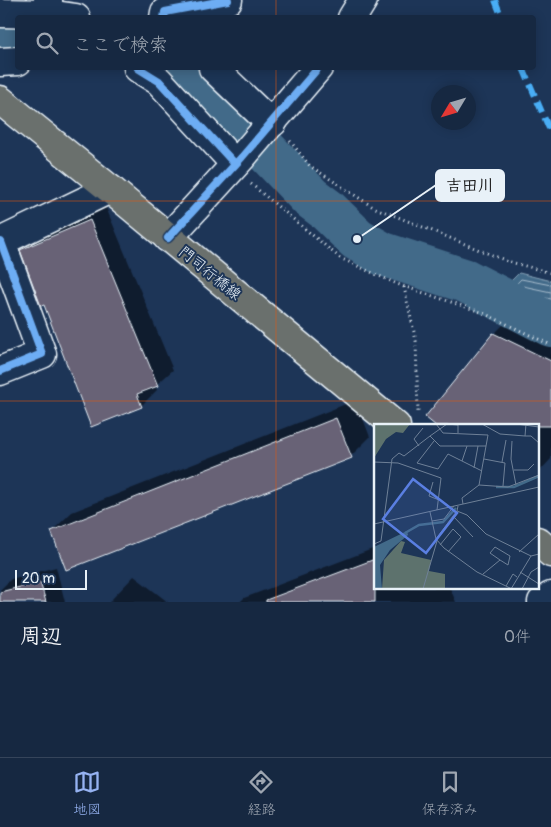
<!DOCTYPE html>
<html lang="ja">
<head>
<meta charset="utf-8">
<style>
	body { margin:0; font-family:Pangolin,"Klee One",sans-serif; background:#23344c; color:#f1f3f6 }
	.compass { position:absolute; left:431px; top:85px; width:45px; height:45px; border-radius:50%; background:#162841; box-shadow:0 2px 12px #0003; rotate:232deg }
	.scale { position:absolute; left:15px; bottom:12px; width:72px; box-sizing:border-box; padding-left:5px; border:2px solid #e8f1f8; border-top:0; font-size:14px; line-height:18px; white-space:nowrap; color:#e8f1f8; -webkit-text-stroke:4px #1d3557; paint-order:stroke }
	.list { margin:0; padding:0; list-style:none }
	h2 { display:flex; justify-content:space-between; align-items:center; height:65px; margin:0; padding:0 20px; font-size:21px }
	h2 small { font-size:16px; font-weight:400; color:#9ea6b1 }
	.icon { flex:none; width:28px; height:28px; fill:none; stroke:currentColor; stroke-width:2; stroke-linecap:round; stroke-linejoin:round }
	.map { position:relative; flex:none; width:551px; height:602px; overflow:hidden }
	.search { position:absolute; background:#162841; box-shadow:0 2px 12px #0003; left:15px; right:15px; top:15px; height:55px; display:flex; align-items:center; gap:12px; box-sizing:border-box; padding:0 18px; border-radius:5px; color:#9ea6b1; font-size:19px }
	.sheet { height:155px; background:#162841 }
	nav { display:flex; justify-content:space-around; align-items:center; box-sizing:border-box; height:70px; border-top:1px solid #35445a; background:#162841; font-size:14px; color:#9ea6b1 }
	nav a { display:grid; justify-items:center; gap:2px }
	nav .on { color:#95b2f1 }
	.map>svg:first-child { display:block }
</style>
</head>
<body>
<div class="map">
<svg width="551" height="602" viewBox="0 0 551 602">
	<rect width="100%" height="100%" fill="#1d3557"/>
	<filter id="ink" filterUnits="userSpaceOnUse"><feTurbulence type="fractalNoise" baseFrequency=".02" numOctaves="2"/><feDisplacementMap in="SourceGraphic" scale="10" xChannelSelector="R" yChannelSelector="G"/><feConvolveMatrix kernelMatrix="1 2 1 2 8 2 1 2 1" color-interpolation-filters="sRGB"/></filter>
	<g filter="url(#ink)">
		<!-- water -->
		<polygon fill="#426a89" stroke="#84a0b5" points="519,273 551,281 551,339 485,307"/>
		<!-- shadow -->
		<g fill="#0007">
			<polygon points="105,205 173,370 155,386 157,390 141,406 44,303 22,250 37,234"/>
			<polygon points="510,318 551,338 551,459 537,474 537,426 494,334"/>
			<polygon points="356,400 370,437 351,456 52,531 72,512"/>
			<polygon points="375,548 375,588 450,588 456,602 240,602 244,598"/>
			<polygon points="56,567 65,602 0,602 0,590 11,579"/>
			<polygon points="134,576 168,602 109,602"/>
		</g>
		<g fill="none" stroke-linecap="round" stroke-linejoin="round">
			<!-- shore -->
			<g stroke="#a6bbcc" stroke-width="1">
				<polyline points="551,285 521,279 496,305 497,307 551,334"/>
				<polyline points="551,292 523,286 506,303 508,305 551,327"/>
				<polyline points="551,299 526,294 519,301 520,303 551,318"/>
			</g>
			<!-- river -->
			<g stroke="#426a89" stroke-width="44">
				<polyline points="0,42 18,40"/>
				<polyline points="188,68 211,86 249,133 310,197 326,209 357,239 383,254 466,281 551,325"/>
			</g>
		</g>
		<!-- building -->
		<g fill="#676276" stroke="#e8f1f8">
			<polygon points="90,220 158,386 137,394 142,407 91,427 44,305 41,306 20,250"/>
			<polygon points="493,333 551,361 551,426 436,426 425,417"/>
			<polygon points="336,418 352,458 66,570 51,531"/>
			<polygon points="375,559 375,602 266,602 266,600"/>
			<polygon points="40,582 46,602 0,602 0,592"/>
		</g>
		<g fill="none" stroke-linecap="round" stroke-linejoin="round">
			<defs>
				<g id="minor">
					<polyline points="0,13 48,14 48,0"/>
					<polyline points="48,14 76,18"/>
					<polyline points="164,18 165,12 228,0"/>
					<polyline points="0,62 18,61"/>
					<polyline points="138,68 159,81 235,164"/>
					<polyline points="213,68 261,114 273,122"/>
					<polyline points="0,242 110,189"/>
					<polyline points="0,371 42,354 1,242"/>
					<polyline points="542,602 551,596"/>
				</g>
				<g id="tertiary">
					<polyline points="352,18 363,0"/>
					<polyline points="168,238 242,157 318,68"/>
				</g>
				<g id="primary">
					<polyline points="0,100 110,189 396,426"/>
					<polyline points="537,541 551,553"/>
				</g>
			</defs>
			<!-- minor casing -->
			<use href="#minor" stroke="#e8f1f8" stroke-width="31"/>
			<!-- tertiary casing -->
			<use href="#tertiary" stroke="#e8f1f8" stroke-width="31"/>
			<!-- primary casing -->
			<use href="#primary" stroke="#e8f1f8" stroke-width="31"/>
			<!-- path -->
			<g stroke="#e8f1f8" stroke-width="3" stroke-dasharray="1 4" stroke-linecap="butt">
				<polyline points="290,141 310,166 373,207 507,261 551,273"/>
				<polyline points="251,184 340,258 397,284 481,312 551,345"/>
				<polyline points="404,287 416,341 418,412"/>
			</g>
			<!-- minor -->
			<use href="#minor" stroke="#1d3557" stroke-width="28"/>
			<!-- tertiary -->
			<use href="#tertiary" stroke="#1d3557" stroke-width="28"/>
			<!-- primary -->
			<use href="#primary" stroke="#6b706d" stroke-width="28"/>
			<!-- quiet -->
			<g stroke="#49aef6" stroke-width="6" stroke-dasharray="12 6" stroke-linecap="butt">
				<polyline points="495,0 502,18"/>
				<polyline points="523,68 551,133"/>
			</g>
			<defs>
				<g id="cycleway">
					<polyline points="164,18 165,12 228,0"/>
					<polyline points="138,68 159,81 235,164"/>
					<polyline points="168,238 242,157 318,68"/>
					<polyline points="0,371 42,354 1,242"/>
				</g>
			</defs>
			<!-- cycleway casing -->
			<use href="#cycleway" stroke="#1d3557" stroke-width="11"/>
			<!-- cycleway -->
			<use href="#cycleway" stroke="#6dadf4" stroke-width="8"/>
		</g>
	</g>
	<!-- grid -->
	<path fill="none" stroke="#e8590c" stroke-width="1" stroke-opacity="0.55" d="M276,0V18M276,68V602M0,201H551M0,401H551"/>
	<g text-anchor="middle" stroke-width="4" stroke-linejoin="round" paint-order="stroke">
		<!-- street labels -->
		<g font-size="15" fill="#e8f1f8" stroke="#1d3557">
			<text transform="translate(210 273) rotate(39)" y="5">門司行橋線</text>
		</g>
	</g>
	<!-- overview -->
	<g transform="translate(374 424)">
		<rect width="165" height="165" fill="#1d3557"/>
		<path d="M0,0H36L29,9L22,8L12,15L0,34ZM27,117L31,118L27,129L57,136L55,147L71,150V165H8L10,136Z" fill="#5d726d"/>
		<path d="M33,107L34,111L16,126L6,141L8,165H0V123Z" fill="#426a89"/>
		<path fill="none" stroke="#426a89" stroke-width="2.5" d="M122,63H140L165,52M31,109L45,101L69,98L82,84"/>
		<path fill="none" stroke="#6e8097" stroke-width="1" d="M62,0L69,9L114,11L105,61M73,0L56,12L66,22H112M73,0L84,1V9M108,0L126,10L151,12M142,0L165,3M152,0L151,12H157L165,19M60,17L43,39L64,45L74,30L108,47M138,17L137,35L142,61M45,22L40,15L49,4M110,35L131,39L129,62M88,37L93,22M0,38L24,39L67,54L63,86M128,38L132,16M100,44L104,22M140,46H154L160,40M59,58L55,72L65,76M89,80L88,74L105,61L134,63L165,51M84,82L83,87L93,91L112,110L157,132M83,87L79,92L99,113M56,88L62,115L70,124L103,148L138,165M58,97L70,95L80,82M0,100L165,63M62,115L79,92M0,120L7,117L18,35L25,29L30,32L56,12M66,121L79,105L87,113L74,128M145,128L165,110M146,148L165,160M109,150L126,136L116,129L121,123L136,132L134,141L126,136M132,162L139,150L143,153M49,165L63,117M137,165L157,132L165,130M148,165L157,148L165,143"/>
		<path fill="#5a7fe2" fill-opacity="0.15" stroke="#5a7fe2" stroke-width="2.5" d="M39,55L83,89L52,129L9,95Z"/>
		<rect width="165" height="165" fill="none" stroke="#e8f1f8" stroke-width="2.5"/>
	</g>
	<!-- callouts -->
	<path fill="none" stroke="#e8f1f8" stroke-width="2" d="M357 239L436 185"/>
	<circle fill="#e8f1f8" stroke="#1d3557" stroke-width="2" cx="357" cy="239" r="5"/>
	<rect fill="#e8f1f8" stroke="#e8f1f8" stroke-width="2" x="436" y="170" width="68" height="31" rx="5"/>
	<g font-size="16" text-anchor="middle" font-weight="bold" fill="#111">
		<text x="470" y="191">吉田川</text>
	</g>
</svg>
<svg class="compass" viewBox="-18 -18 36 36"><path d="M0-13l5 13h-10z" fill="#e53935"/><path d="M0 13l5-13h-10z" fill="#9ea6b1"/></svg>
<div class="scale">20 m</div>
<div class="search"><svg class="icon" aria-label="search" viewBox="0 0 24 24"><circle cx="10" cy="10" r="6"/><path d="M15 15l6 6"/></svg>ここで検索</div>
</div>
<section class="sheet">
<h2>周辺<small>0件</small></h2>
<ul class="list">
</ul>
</section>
<nav>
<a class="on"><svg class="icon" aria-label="map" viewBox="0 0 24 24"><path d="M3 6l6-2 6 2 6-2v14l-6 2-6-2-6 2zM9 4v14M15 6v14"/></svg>地図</a>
<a><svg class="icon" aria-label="directions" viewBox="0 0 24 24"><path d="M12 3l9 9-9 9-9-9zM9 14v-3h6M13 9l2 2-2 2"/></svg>経路</a>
<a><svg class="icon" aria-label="saved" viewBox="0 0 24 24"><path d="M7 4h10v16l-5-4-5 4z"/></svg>保存済み</a>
</nav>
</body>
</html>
